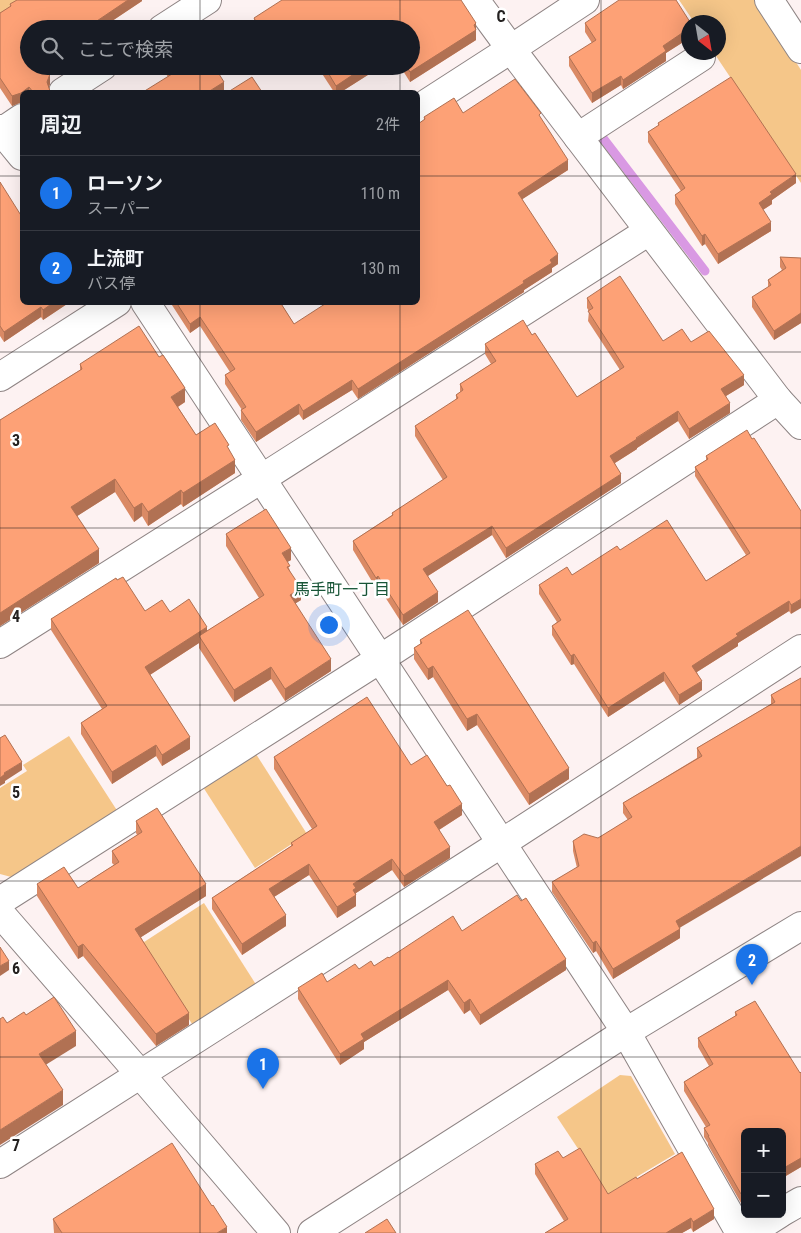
<!DOCTYPE html>
<html lang="ja">
<head>
<meta charset="utf-8">
<style>
	body { margin:0; font-family:"Roboto Condensed","Noto Sans JP",sans-serif; background:#242831; color:#f1f3f6 }
	.controls { position:absolute; right:15px; bottom:15px; display:grid; overflow:hidden; border-radius:8px; box-shadow:0 5px 20px #0002 }
	.controls button { width:45px; height:45px; display:grid; place-items:center; padding:0; border:0; border-bottom:1px solid #363941; background:#171b24; color:#f1f3f6; font:25px sans-serif }
	.compass { position:absolute; left:681px; top:15px; width:45px; height:45px; border-radius:50%; background:#171b24; box-shadow:0 5px 20px #0002; rotate:149deg }
	.you { position:absolute; left:328px; top:624px; width:18px; height:18px; margin:-12px; border:4px solid #fff; border-radius:50%; background:#1a73e8; box-shadow:0 0 0 8px #1a73e833 }
	.badge { display:grid; place-items:center; width:32px; height:32px; border-radius:50%; background:#1a73e8; color:#fff; font-size:16px; font-weight:700 }
	.pin { position:absolute; translate:-50% -41px; filter:drop-shadow(0 1px 2px #0008) }
	.pin::after { content:''; position:absolute; top:26px; width:18px; height:15px; background:inherit; clip-path:polygon(0 0,100% 0,50% 100%) }
	.list { margin:0; padding:0; list-style:none }
	h2 { display:flex; justify-content:space-between; align-items:center; height:65px; margin:0; padding:0 20px; font-size:21px }
	h2 small { font-size:16px; font-weight:400; color:#9ea1a6 }
	.list li { display:grid; grid-template-columns:32px 1fr auto; gap:15px; align-items:center; box-sizing:border-box; height:75px; padding:0 20px; border-top:1px solid #363941 }
	.list b { display:block; font-size:19px; white-space:nowrap }
	.list p { margin:0; font-size:16px; white-space:nowrap; color:#9ea1a6 }
	.list em { font-size:16px; font-style:normal; color:#9ea1a6 }
	.icon { flex:none; width:28px; height:28px; fill:none; stroke:currentColor; stroke-width:2; stroke-linecap:round; stroke-linejoin:round }
	.map { position:relative; flex:none; width:801px; height:1233px; overflow:hidden }
	.search { position:absolute; background:#171b24; box-shadow:0 5px 20px #0002; left:20px; top:20px; width:400px; height:55px; display:flex; align-items:center; gap:12px; box-sizing:border-box; padding:0 18px; border-radius:28px; color:#9ea1a6; font-size:19px }
	.panel { position:absolute; background:#171b24; box-shadow:0 5px 20px #0002; left:20px; top:90px; width:400px; height:215px; border-radius:8px }
	.map>svg:first-child { display:block }
</style>
</head>
<body>
<div class="map">
<svg width="801" height="1233" viewBox="0 0 801 1233">
	<rect width="100%" height="100%" fill="#fdf2f2"/>
	<!-- green -->
	<g fill="#f5c689">
		<polygon points="0,0 25,0 0,16"/>
		<polygon points="679,0 756,0 801,70 801,183 714,53 718,52 718,22 694,22"/>
		<polygon points="69,736 118,812 15,878 0,874 0,788 27,771 23,765"/>
		<polygon points="256,754 307,834 255,868 203,787"/>
		<polygon points="204,903 257,986 194,1027 141,944"/>
		<polygon points="620,1075 631,1076 675,1154 608,1194 557,1117"/>
	</g>
	<g fill="none" stroke-linecap="round" stroke-linejoin="round">
		<!-- stream -->
		<polyline stroke="#d999e3" stroke-width="9" points="603,138 705,271"/>
		<defs>
			<g id="minor">
				<polyline points="475,0 511,49 778,400 801,425"/>
				<polyline points="769,0 801,49"/>
				<polyline points="162,29 207,0"/>
				<polyline points="63,92 103,66"/>
				<polyline points="418,109 511,49 585,0"/>
				<polyline points="0,129 22,156"/>
				<polyline points="0,133 22,118"/>
				<polyline points="578,137 701,57"/>
				<polyline points="145,302 626,1032 740,1233"/>
				<polyline points="0,377 117,302"/>
				<polyline points="0,644 261,479 649,231"/>
				<polyline points="0,901 380,659 778,400"/>
				<polyline points="0,913 140,1074 276,1233"/>
				<polyline points="0,1164 502,843 801,649"/>
				<polyline points="782,1212 801,1201"/>
				<polyline points="312,1233 626,1032 801,926"/>
				<polyline points="749,1233 779,1214"/>
			</g>
		</defs>
		<!-- minor casing -->
		<use href="#minor" stroke="#8e8484" stroke-width="30"/>
		<!-- minor -->
		<use href="#minor" stroke="#fff" stroke-width="28"/>
	</g>
	<!-- wall -->
	<g fill="#da8a65">
		<polygon points="142,0 142,1 100,29 29,29 50,84 49,87 50,91 52,92 22,92 21,102 12,106 0,88 0,13 10,7 10,4"/>
		<polygon points="254,18 476,23 476,40 410,82 400,66 411,66 411,29 254,29"/>
		<polygon points="688,22 688,39 666,53 666,61 623,89 621,85 592,103 569,66 569,57 592,43 585,32 585,23"/>
		<polygon points="161,66 214,66 224,92 168,77"/>
		<polygon points="317,66 382,66 341,92 334,92"/>
		<polygon points="463,113 541,119 568,170 522,199 558,264 552,268 552,272 524,290 524,292 358,399 352,390 303,420 299,414 256,442 241,420 241,410 242,410 225,384 225,375 230,372 200,326 190,333 170,302 280,302 294,324 418,302 424,117"/>
		<polygon points="658,123 796,183 772,200 772,204 763,210 771,231 718,264 705,244 702,246 675,204 675,195 681,191 648,142 648,132 658,126"/>
		<polygon points="0,182 22,302 70,302 43,320 41,317 4,342 0,336"/>
		<polygon points="780,257 801,258 801,323 774,340 752,307 752,297 768,288 768,280 782,270 780,267"/>
		<polygon points="587,298 663,341 691,342 744,385 726,396 730,413 689,439 678,421 637,448 637,449 615,463 621,483 506,558 492,535 428,576 438,602 403,625 378,586 376,588 353,550 353,541 392,515 392,513 443,480 415,436 415,426 456,400 456,395 460,392 460,384 491,364 485,354 485,344 532,335 577,397 620,370 588,321 589,311 587,308"/>
		<polygon points="80,364 185,402 178,407 196,435 229,450 235,473 183,507 181,504 148,526 142,516 134,522 115,492 77,516 99,563 0,626 0,420 80,370"/>
		<polygon points="706,456 801,511 791,614 789,611 738,643 738,646 697,672 702,690 679,705 664,681 608,717 574,664 571,665 552,635 552,626 557,622 539,594 539,585 572,575 620,550 706,581 746,555 695,476 695,467 706,460"/>
		<polygon points="226,534 291,560 287,562 290,571 301,600 295,603 331,671 285,701 271,679 234,702 199,648 199,643 150,675 190,749 162,766 156,756 112,784 81,734 81,723 102,709 51,630 51,619 117,580 145,611 170,612 207,631 259,598 226,546"/>
		<polygon points="420,640 569,779 529,805 477,725 467,731 433,677 428,680 414,659 414,648 420,644"/>
		<polygon points="801,678 680,928 680,938 613,979 596,951 593,953 552,892 552,882 577,868 573,851 573,841 598,838 628,820 623,813 623,803 697,758 697,748 771,704 771,695"/>
		<polygon points="274,757 411,765 462,815 439,830 450,858 404,887 392,870 356,893 356,906 337,918 309,875 274,897 286,926 242,955 212,909 212,898 291,846 291,843 312,829 274,769"/>
		<polygon points="136,821 206,896 141,937 189,1025 156,1046 83,956 78,959 37,896 37,884 78,888 114,865 112,863 112,851 137,835 136,833"/>
		<polygon points="462,931 566,970 480,1025 470,1010 464,1014 448,990 364,1042 364,1049 340,1065 298,999 298,988 327,982 359,969 374,966"/>
		<polygon points="735,1012 800,1073 801,1072 801,1167 741,1203 708,1145 708,1143 704,1137 704,1128 706,1127 684,1091 684,1082 709,1066 698,1047 698,1038 735,1016"/>
		<polygon points="563,1158 608,1194 714,1219 693,1232 691,1228 682,1233 545,1233 564,1221 535,1174 535,1164"/>
		<polygon points="53,1219 227,1233 54,1233"/>
	</g>
	<!-- shaded-wall -->
	<g fill="#b17153">
		<polygon points="128,0 142,0 142,1 100,29 85,29"/>
		<polygon points="476,23 476,40 410,82 410,72"/>
		<polygon points="688,29 688,39 666,53 666,61 623,89 623,80 663,46"/>
		<polygon points="366,66 382,66 341,92 336,92 336,86"/>
		<polygon points="50,74 50,84 47,92 47,82"/>
		<polygon points="621,76 621,85 592,103 592,93"/>
		<polygon points="224,82 224,92 208,92"/>
		<polygon points="29,87 29,92 22,92 22,102 12,106 12,96"/>
		<polygon points="568,160 568,170 518,202 518,193"/>
		<polygon points="796,174 796,183 772,200 772,204 759,212 759,203 770,192"/>
		<polygon points="771,222 771,231 718,264 718,254"/>
		<polygon points="705,234 705,244 702,246 702,236"/>
		<polygon points="558,254 558,264 552,268 552,272 524,290 524,292 358,399 358,389 523,281 550,260"/>
		<polygon points="54,302 70,302 43,320 43,310"/>
		<polygon points="41,307 41,317 4,342 4,332"/>
		<polygon points="801,313 801,323 774,340 774,331"/>
		<polygon points="200,317 200,326 190,333 190,324"/>
		<polygon points="744,375 744,385 721,399 721,389"/>
		<polygon points="352,380 352,390 303,420 303,411"/>
		<polygon points="185,388 185,402 171,411 171,397"/>
		<polygon points="730,403 730,413 689,439 689,429"/>
		<polygon points="299,404 299,414 256,442 256,432"/>
		<polygon points="678,411 678,421 637,448 637,449 610,466 610,456"/>
		<polygon points="235,460 235,473 183,507 183,493"/>
		<polygon points="621,474 621,483 506,558 506,548"/>
		<polygon points="115,479 115,492 71,520 71,507"/>
		<polygon points="181,490 181,504 148,526 148,512"/>
		<polygon points="142,503 142,516 134,522 134,508"/>
		<polygon points="492,526 492,535 423,579 423,569"/>
		<polygon points="291,548 291,560 282,565 282,553"/>
		<polygon points="99,549 99,563 0,626 0,613"/>
		<polygon points="378,576 378,586 376,588 376,578"/>
		<polygon points="301,588 301,600 290,607 290,595"/>
		<polygon points="438,592 438,602 403,625 403,615"/>
		<polygon points="801,599 801,608 791,614 791,605"/>
		<polygon points="789,601 789,611 738,643 738,646 692,675 692,666 736,634"/>
		<polygon points="207,627 207,638 199,636 199,643 145,678 145,667"/>
		<polygon points="574,654 574,664 571,665 571,656"/>
		<polygon points="331,659 331,671 285,701 285,689"/>
		<polygon points="433,666 433,677 428,680 428,669"/>
		<polygon points="271,667 271,679 234,702 234,690"/>
		<polygon points="664,672 664,681 608,717 608,708"/>
		<polygon points="702,681 702,690 679,705 679,695"/>
		<polygon points="477,714 477,725 467,731 467,719"/>
		<polygon points="190,737 190,749 162,766 162,755"/>
		<polygon points="156,745 156,756 112,784 112,772"/>
		<polygon points="22,762 22,770 5,781 5,783 0,786 0,778 4,773"/>
		<polygon points="569,768 569,779 529,805 529,794"/>
		<polygon points="462,804 462,815 434,833 434,822"/>
		<polygon points="801,846 801,856 676,930 676,921"/>
		<polygon points="450,847 450,858 404,887 404,876"/>
		<polygon points="392,859 392,870 356,893 356,906 337,918 337,907 353,884"/>
		<polygon points="309,864 309,875 269,900 269,889"/>
		<polygon points="206,884 206,896 135,941 135,929"/>
		<polygon points="286,915 286,926 242,955 242,944"/>
		<polygon points="680,929 680,938 613,979 613,969"/>
		<polygon points="596,941 596,951 593,953 593,943"/>
		<polygon points="83,944 83,956 78,959 78,947"/>
		<polygon points="566,959 566,970 480,1025 480,1015"/>
		<polygon points="9,961 9,970 0,976 0,966"/>
		<polygon points="448,980 448,990 364,1042 364,1049 340,1065 340,1054 361,1034"/>
		<polygon points="470,999 470,1010 464,1014 464,1003"/>
		<polygon points="189,1013 189,1025 156,1046 156,1034"/>
		<polygon points="76,1031 76,1046 39,1069 39,1054"/>
		<polygon points="63,1090 63,1105 0,1145 0,1130"/>
		<polygon points="801,1158 801,1167 782,1178 782,1169"/>
		<polygon points="745,1192 745,1201 741,1203 741,1194"/>
		<polygon points="714,1209 714,1219 693,1232 693,1222"/>
		<polygon points="691,1218 691,1228 682,1233 666,1233"/>
		<polygon points="227,1227 227,1233 217,1233"/>
	</g>
	<!-- building -->
	<g fill="#fda176" stroke="#b17153">
		<polygon points="17,0 128,0 85,29 79,29 77,25 72,29 29,29 29,66 45,66 50,74 47,82 50,91 52,92 33,92 29,87 21,93 12,96 0,78 0,13 11,6 10,4"/>
		<polygon points="282,0 461,0 476,23 474,25 476,30 410,72 406,66 411,66 411,29 260,29 254,18"/>
		<polygon points="619,0 676,0 690,22 688,22 688,29 663,46 666,51 623,80 621,76 592,93 569,57 596,40 585,23"/>
		<polygon points="167,66 214,66 224,82 208,92 143,92 172,74"/>
		<polygon points="324,66 366,66 336,86"/>
		<polygon points="252,77 262,92 228,92"/>
		<polygon points="731,77 796,174 770,192 772,194 759,203 771,222 718,254 705,234 702,236 675,195 685,188 648,132 659,125 658,123"/>
		<polygon points="515,79 541,113 539,115 568,160 518,193 558,254 550,260 552,263 523,281 524,283 358,389 352,380 303,411 299,404 256,432 241,410 246,407 225,375 235,369 200,317 190,324 176,302 280,302 294,324 328,302 418,302 418,124 425,119 424,117 454,98 463,113"/>
		<polygon points="0,182 22,217 22,302 54,302 43,310 41,307 4,332 0,326"/>
		<polygon points="780,257 801,258 801,313 774,331 752,297 771,285 768,280 786,268"/>
		<polygon points="620,276 663,341 682,329 691,342 709,331 744,375 721,389 730,403 689,429 678,411 636,438 637,439 610,456 621,474 506,548 492,526 423,569 438,592 403,615 378,576 376,578 353,541 393,515 392,513 447,477 415,426 458,398 456,395 463,390 460,384 496,361 485,344 523,320 532,335 535,333 577,397 624,367 588,311 593,308 587,298"/>
		<polygon points="139,326 159,357 163,355 185,388 171,397 196,435 215,423 229,445 227,446 235,460 183,493 181,490 148,512 142,503 134,508 115,479 71,507 99,549 0,613 0,420 82,369 80,364"/>
		<polygon points="747,430 752,439 754,438 801,511 801,599 791,605 789,601 736,634 738,636 692,666 702,681 679,695 664,672 608,708 574,654 571,656 552,626 561,620 539,585 567,567 572,575 617,546 620,550 667,520 706,581 750,553 695,467 708,459 706,456"/>
		<polygon points="266,509 291,548 282,553 290,566 287,567 301,588 290,595 331,659 285,689 271,667 234,690 199,636 264,595 226,534"/>
		<polygon points="123,577 145,611 162,600 170,612 189,599 207,627 145,667 190,737 162,755 156,745 112,772 81,723 107,706 51,619 116,578 117,580"/>
		<polygon points="468,610 569,768 529,794 477,714 467,719 433,666 428,669 414,648 422,643 420,640"/>
		<polygon points="801,678 801,846 676,921 680,929 613,969 596,941 593,943 552,882 579,866 573,841 584,834 598,838 632,817 623,803 702,756 697,748 775,702 771,695"/>
		<polygon points="367,697 411,765 427,755 447,786 450,785 462,804 434,822 450,847 404,876 392,859 353,884 356,888 353,890 356,895 337,907 309,864 269,889 286,915 242,944 212,898 293,845 291,843 317,826 274,757"/>
		<polygon points="5,735 22,762 4,773 5,774 0,778 0,738"/>
		<polygon points="157,808 206,884 135,929 189,1013 156,1034 83,944 78,947 37,884 64,867 78,888 119,862 112,851 142,832 136,821"/>
		<polygon points="517,895 521,901 526,898 566,959 480,1015 470,999 464,1003 448,980 361,1034 364,1039 340,1054 298,988 322,973 327,982 355,964 359,969 371,961 374,966 388,957 389,958 453,916 462,931"/>
		<polygon points="0,947 9,961 0,966"/>
		<polygon points="54,997 76,1031 39,1054 63,1090 0,1130 0,1019 3,1017 7,1023 24,1012 26,1015"/>
		<polygon points="755,1001 800,1073 801,1072 801,1158 782,1169 782,1132 745,1132 745,1192 741,1194 708,1136 709,1136 704,1128 710,1125 684,1082 713,1064 698,1038 737,1015 735,1012"/>
		<polygon points="172,1143 212,1206 213,1205 227,1227 217,1233 62,1233 53,1219"/>
		<polygon points="580,1148 608,1194 636,1177 637,1179 682,1152 714,1209 693,1222 691,1218 666,1233 545,1233 568,1219 535,1164 558,1151 563,1158"/>
		<polygon points="387,1219 396,1233 365,1233"/>
	</g>
	<!-- grid -->
	<path fill="none" stroke="#242120" stroke-width="1" stroke-opacity="0.55" d="M200,0V29M400,0V29M601,0V1233M200,66V92M400,66V92M0,176H22M418,176H801M200,302V1233M400,302V1233M0,352H801M0,528H801M0,705H801M0,881H801M0,1057H801"/>
	<g text-anchor="middle" stroke-width="5" stroke-linejoin="round" paint-order="stroke">
		<!-- neighbourhood labels -->
		<g font-size="16" fill="#185537" stroke="#fff">
			<text x="342" y="595">馬手町一丁目</text>
		</g>
	</g>
	<g font-size="16" text-anchor="middle" font-weight="bold" fill="#242120" stroke="#fff" stroke-width="5" stroke-linejoin="round" paint-order="stroke">
		<text x="501" y="22">C</text>
		<text x="16" y="446">3</text>
		<text x="16" y="622">4</text>
		<text x="16" y="798">5</text>
		<text x="16" y="974">6</text>
		<text x="16" y="1151">7</text>
	</g>
</svg>
<div class="controls">
<button>+</button>
<button>−</button>
</div>
<svg class="compass" viewBox="-18 -18 36 36"><path d="M0-13l5 13h-10z" fill="#e53935"/><path d="M0 13l5-13h-10z" fill="#9ea1a6"/></svg>
<div class="you"></div>
<div class="pin badge" style="left:263px;top:1089px">1</div>
<div class="pin badge" style="left:752px;top:985px">2</div>
<div class="search"><svg class="icon" aria-label="search" viewBox="0 0 24 24"><circle cx="10" cy="10" r="6"/><path d="M15 15l6 6"/></svg>ここで検索</div>
<section class="panel">
<h2>周辺<small>2件</small></h2>
<ul class="list">
<li><span class="badge">1</span><div><b>ローソン</b><p>スーパー</p></div><em>110 m</em></li>
<li><span class="badge">2</span><div><b>上流町</b><p>バス停</p></div><em>130 m</em></li>
</ul>
</section>
</div>
</body>
</html>
